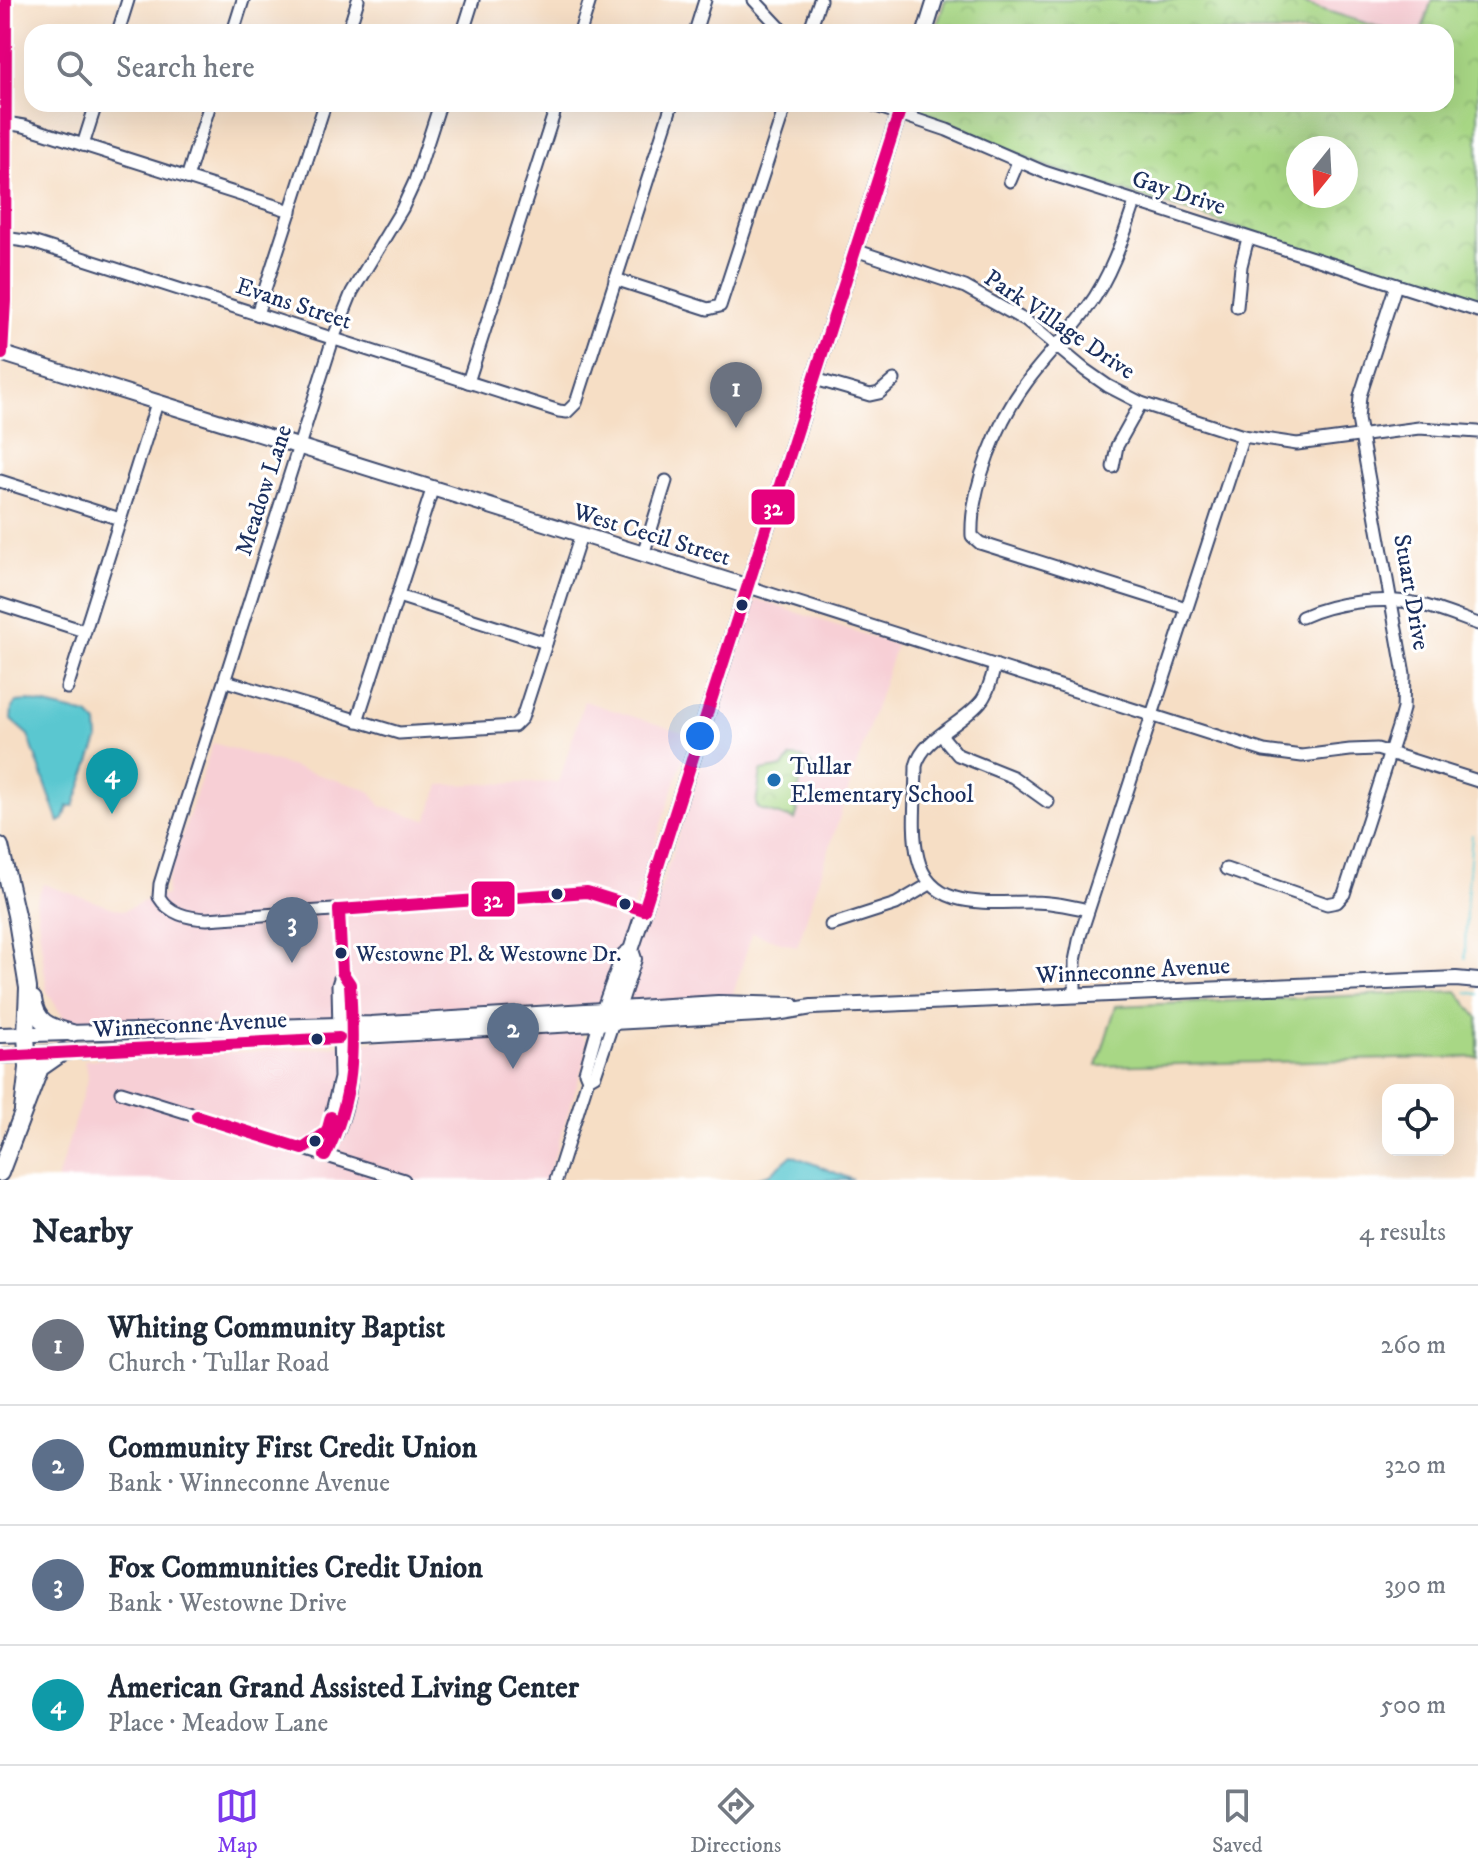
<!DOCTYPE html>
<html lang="en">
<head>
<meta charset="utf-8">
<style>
	body { margin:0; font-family:"IM FELL DW Pica",serif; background:#f6f6f7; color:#1f2937 }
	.controls { position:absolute; right:24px; bottom:24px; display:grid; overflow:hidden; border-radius:16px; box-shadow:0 8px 32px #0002 }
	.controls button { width:72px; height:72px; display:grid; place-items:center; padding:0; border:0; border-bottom:2px solid #e0e1e3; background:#fff; color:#1f2937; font:40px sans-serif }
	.compass { position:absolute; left:1286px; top:136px; width:72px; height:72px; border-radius:50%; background:#fff; box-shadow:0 8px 32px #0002; rotate:198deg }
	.you { position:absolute; left:700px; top:736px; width:28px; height:28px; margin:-20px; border:6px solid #fff; border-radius:50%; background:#1a73e8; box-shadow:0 0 0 12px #1a73e833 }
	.badge { display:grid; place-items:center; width:52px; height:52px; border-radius:50%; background:#7c3aed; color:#fff; font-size:26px; font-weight:700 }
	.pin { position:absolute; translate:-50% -66px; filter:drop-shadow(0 2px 4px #0008) }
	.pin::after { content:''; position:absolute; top:42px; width:28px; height:24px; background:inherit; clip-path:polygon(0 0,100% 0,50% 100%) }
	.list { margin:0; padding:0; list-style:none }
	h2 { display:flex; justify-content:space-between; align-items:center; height:104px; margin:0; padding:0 32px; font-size:34px }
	h2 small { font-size:26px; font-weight:400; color:#747a83 }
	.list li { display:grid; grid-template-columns:52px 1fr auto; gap:24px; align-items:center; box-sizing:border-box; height:120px; padding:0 32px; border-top:2px solid #e0e1e3 }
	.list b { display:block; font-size:30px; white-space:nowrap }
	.list p { margin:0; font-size:26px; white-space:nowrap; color:#747a83 }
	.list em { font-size:26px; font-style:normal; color:#747a83 }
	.icon { flex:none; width:44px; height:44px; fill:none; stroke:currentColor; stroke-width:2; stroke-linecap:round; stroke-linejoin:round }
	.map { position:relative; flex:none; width:1478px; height:1180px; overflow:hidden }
	.search { position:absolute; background:#fff; box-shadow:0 8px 32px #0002; left:24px; right:24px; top:24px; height:88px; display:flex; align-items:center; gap:20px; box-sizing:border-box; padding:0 28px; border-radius:24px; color:#747a83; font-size:30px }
	.sheet { height:584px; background:#fff }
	nav { display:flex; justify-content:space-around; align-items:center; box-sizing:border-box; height:112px; border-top:2px solid #e0e1e3; background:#fff; font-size:22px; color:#747a83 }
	nav a { display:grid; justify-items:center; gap:4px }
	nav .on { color:#7c3aed }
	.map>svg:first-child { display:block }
</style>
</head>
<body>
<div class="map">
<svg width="1478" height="1180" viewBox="0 0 1478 1180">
	<defs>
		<pattern id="park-crowns" width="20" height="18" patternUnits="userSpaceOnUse" patternTransform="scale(2)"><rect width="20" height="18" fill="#a8d785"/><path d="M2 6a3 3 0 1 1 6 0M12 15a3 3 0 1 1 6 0" fill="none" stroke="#90b975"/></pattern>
	</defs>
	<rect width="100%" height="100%" fill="#fff"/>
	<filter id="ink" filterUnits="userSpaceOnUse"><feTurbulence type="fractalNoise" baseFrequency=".0125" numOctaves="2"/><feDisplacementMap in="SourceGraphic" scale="16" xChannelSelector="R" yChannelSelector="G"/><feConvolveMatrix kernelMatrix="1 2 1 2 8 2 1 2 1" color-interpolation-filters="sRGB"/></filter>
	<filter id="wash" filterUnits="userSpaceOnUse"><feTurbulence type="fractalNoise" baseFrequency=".006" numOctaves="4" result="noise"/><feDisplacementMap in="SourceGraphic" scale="32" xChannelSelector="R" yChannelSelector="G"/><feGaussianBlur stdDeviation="1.8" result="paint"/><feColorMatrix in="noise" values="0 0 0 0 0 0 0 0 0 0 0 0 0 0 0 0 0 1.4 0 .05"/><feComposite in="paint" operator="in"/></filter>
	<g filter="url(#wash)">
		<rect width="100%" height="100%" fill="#f6dec5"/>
		<!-- built -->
		<g fill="#f7cfd5">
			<polygon points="1292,0 1432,0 1421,32 1394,32"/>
			<polygon points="759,600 896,645 797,947 752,933 732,998 448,1015 408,1012 328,1017 320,1020 185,1026 67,1024 47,991 36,902 43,884 123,911 151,898 166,895 167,881 213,743 363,788 371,792 381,806 427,820 440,785 559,782 584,701 691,735 633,909 652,916 751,608 755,601"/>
			<polygon points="577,1029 587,1041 585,1060 547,1180 57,1180 88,1077 84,1060 321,1048 374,1041"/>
		</g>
		<!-- green -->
		<polygon fill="#a8d785" stroke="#628372" stroke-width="2" points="1457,991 1478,1018 1478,1057 1097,1066 1116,1006"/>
		<!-- park -->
		<g fill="url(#park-crowns)" stroke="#628372" stroke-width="2" fill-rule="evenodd">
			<polygon points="945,0 1292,0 1394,32 935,32"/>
			<path d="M1432,0H1478V305L1045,166L953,124L914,112L911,108L912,104H1446V32H1421ZM1298,148H1346V196H1298Z"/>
			<polygon points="791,757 802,758 812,765 801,779 794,808 798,810 795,820 759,809 756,804 761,771 783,767"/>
		</g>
		<!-- water -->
		<g fill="#5ac7d0" stroke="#3a7b97" stroke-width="2">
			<polygon points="29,701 88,715 97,724 98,740 74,806 68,806 64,819 59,822 28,735 11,720 12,708 16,702"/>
			<polygon points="792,1155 853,1180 749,1180 770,1174"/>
		</g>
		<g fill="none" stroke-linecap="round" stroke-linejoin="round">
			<!-- stream -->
			<g stroke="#5ac7d0" stroke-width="2">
				<polyline points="1465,958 1466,910 1472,835"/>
				<polyline points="1467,992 1478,994"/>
			</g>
		</g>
	</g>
	<g filter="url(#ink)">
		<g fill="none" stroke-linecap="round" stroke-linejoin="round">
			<defs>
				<g id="minor">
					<polyline points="754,0 784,32"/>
					<polyline points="118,32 128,0"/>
					<polyline points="233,32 243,0"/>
					<polyline points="348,32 358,0"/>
					<polyline points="463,32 473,0"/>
					<polyline points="580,32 590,0"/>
					<polyline points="695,32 705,0"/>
					<polyline points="809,32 820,0"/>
					<path d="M440,104L415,181L402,209L352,292L333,339L167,861L160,884L159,897C169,914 188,918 207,919L587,892L644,910"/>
					<polyline points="870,104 947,130 1044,172 1478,311"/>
					<polyline points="6,123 24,126 291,211"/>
					<polyline points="83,145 96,104"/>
					<polyline points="187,178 210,104"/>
					<polyline points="1010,181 1018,162"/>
					<path d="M1135,202C1123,238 1111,276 1088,307C1069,334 1045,357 1026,383C998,421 970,488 972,536L980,543L1186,608"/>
					<polyline points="4,238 32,242 559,411 567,412 576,403 672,104"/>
					<polyline points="855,250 965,287 1026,321 1085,370 1108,386 1141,403 1243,436 1297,444 1419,428 1478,432"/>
					<polyline points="615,279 708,309 720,306 786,104"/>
					<polyline points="1237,307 1241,266 1248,238"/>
					<polyline points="257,314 325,104"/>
					<polyline points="2,354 5,301 6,0"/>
					<polyline points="815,379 870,395 879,393 894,380"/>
					<polyline points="468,382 557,104"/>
					<polyline points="1113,467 1117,446 1141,403"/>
					<polyline points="0,481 120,519"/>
					<polyline points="643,555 666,481"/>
					<polyline points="749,587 1264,751 1302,756 1350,750 1377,749 1478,781"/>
					<polyline points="398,596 546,643"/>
					<polyline points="0,604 84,631"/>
					<path d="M1302,617C1335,602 1383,596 1419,604C1439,609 1458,617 1478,624"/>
					<path d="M995,665C992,677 989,690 982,700C964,724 923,737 916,766C916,795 911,830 918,858C931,913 992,901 1033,902C1052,902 1070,906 1088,910"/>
					<polyline points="226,681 399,733 514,726 522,718 581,535"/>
					<polyline points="67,688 157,403"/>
					<polyline points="357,721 432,490"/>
					<polyline points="942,736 958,755 1013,777 1048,802"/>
					<polyline points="1226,869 1327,904 1337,902 1344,894 1398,727 1403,709 1404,674 1358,419 1360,396 1396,285"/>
					<polyline points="831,925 896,904 930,884"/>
					<polyline points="1075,995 1075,961 1080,936 1243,436"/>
					<polyline points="588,1079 595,1075 613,1022"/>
					<polyline points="121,1092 404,1180"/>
					<path d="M329,1149C359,1097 353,1042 350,984L342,972"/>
					<polyline points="325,1156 327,1132 340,1078 338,985 342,972 339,910"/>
					<polyline points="556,1180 588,1079 585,1072 599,1023"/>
				</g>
				<g id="major">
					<polyline points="925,32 935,0"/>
					<polyline points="0,353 749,587"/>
					<polyline points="616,1014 634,959 631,950"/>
					<polyline points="599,1023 616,976 624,955 631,950 639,926 902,104"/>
					<polyline points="0,1035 371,1024 718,1003 792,1005"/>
					<polyline points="0,1056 776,1013 812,1007 1456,979 1478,981"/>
				</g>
				<g id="highway">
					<polyline points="0,846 16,915 28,988 26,1035 28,1068 23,1110"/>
					<path d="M33,999C36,1024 51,1027 72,1033"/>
					<polyline points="0,1173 40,1068 63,1052"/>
				</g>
			</defs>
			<!-- minor casing -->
			<use href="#minor" stroke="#3c496d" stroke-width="15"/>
			<!-- major casing -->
			<use href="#major" stroke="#3c496d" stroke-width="18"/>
			<!-- highway casing -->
			<use href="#highway" stroke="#3c496d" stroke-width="20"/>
			<!-- minor -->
			<use href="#minor" stroke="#fff" stroke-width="11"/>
			<!-- major -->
			<use href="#major" stroke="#fff" stroke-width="14"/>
			<!-- highway -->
			<use href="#highway" stroke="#fff" stroke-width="16"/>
			<defs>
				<g id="bus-1">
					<polyline points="2,354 5,301 6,0"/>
					<polyline points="339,910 587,892 644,910"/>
					<polyline points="644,910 902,104"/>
					<polyline points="0,1056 339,1038"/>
					<polyline points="197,1116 303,1149 327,1132 331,1117"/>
					<path d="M325,1156C355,1097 354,1049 350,984L342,972L339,910"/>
				</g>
			</defs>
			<!-- bus-1 casing -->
			<use href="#bus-1" stroke="#fff" stroke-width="18"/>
			<!-- bus-1 -->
			<use href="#bus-1" stroke="#e5007d" stroke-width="12"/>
		</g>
	</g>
	<!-- markers -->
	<g fill="#1b2f5e" stroke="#fff" stroke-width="3">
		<circle cx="742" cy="605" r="7"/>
		<circle cx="557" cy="894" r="7"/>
		<circle cx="625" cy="904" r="7"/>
		<circle cx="341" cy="953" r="7"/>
		<circle cx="317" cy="1039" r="7"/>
		<circle cx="315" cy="1141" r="7"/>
	</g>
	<circle fill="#1f6fb2" stroke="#fff" stroke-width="3" cx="774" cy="780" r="8"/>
	<g text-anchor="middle" stroke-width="6" stroke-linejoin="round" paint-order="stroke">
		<!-- bus labels -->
		<g font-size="22" fill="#1b2f5e" stroke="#fff" text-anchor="start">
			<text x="356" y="961">Westowne Pl. &amp; Westowne Dr.</text>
		</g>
		<!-- street labels -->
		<g font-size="24" fill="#1b2f5e" stroke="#fff">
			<text transform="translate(1179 192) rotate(18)" y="8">Gay Drive</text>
			<text transform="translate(294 303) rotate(18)" y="8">Evans Street</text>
			<text transform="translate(1060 324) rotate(34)" y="8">Park Village Drive</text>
			<text transform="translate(263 490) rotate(-72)" y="8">Meadow Lane</text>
			<text transform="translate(652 534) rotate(17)" y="8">West Cecil Street</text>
			<text transform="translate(1412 592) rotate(80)" y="8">Stuart Drive</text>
			<text transform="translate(1133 970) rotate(-3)" y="8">Winneconne Avenue</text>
			<text transform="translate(190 1024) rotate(-3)" y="8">Winneconne Avenue</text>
		</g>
		<!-- poi labels -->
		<g font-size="24" fill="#1b2f5e" stroke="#fff" text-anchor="start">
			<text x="790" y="774">Tullar<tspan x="790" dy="28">Elementary School</tspan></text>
		</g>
	</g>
	<g stroke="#fff" stroke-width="3">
		<rect x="750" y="488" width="46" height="38" rx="8" fill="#e5007d"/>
		<rect x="470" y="880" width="46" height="38" rx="8" fill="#e5007d"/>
	</g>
	<g font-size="22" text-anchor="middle" font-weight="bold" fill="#fff">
		<text x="773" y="515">32</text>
		<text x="493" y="907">32</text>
	</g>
</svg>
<div class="controls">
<button><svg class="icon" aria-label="locate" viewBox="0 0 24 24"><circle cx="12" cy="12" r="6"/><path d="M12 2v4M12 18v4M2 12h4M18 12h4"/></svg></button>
</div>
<svg class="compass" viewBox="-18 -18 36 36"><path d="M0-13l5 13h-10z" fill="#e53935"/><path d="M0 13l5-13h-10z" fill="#747a83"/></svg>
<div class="you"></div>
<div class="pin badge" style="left:736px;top:428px;background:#6b7280">1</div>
<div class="pin badge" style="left:513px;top:1069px;background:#5c6f8a">2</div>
<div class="pin badge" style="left:292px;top:963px;background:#5c6f8a">3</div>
<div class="pin badge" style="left:112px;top:814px;background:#0f9aa8">4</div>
<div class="search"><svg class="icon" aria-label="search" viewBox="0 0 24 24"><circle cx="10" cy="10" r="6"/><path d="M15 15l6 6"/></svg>Search here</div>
</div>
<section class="sheet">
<h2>Nearby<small>4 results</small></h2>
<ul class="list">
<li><span class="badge" style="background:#6b7280">1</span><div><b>Whiting Community Baptist</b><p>Church · Tullar Road</p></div><em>260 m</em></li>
<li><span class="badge" style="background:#5c6f8a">2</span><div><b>Community First Credit Union</b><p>Bank · Winneconne Avenue</p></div><em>320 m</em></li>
<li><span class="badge" style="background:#5c6f8a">3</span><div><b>Fox Communities Credit Union</b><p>Bank · Westowne Drive</p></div><em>390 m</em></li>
<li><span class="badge" style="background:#0f9aa8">4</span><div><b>American Grand Assisted Living Center</b><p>Place · Meadow Lane</p></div><em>500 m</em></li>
</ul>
</section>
<nav>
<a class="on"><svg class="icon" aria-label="map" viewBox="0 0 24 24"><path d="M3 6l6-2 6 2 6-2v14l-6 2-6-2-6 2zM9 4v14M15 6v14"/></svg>Map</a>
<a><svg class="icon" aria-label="directions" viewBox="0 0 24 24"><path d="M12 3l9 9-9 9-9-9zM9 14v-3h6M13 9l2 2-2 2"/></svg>Directions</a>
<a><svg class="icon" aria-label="saved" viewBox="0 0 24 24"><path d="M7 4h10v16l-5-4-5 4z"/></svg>Saved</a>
</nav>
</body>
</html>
